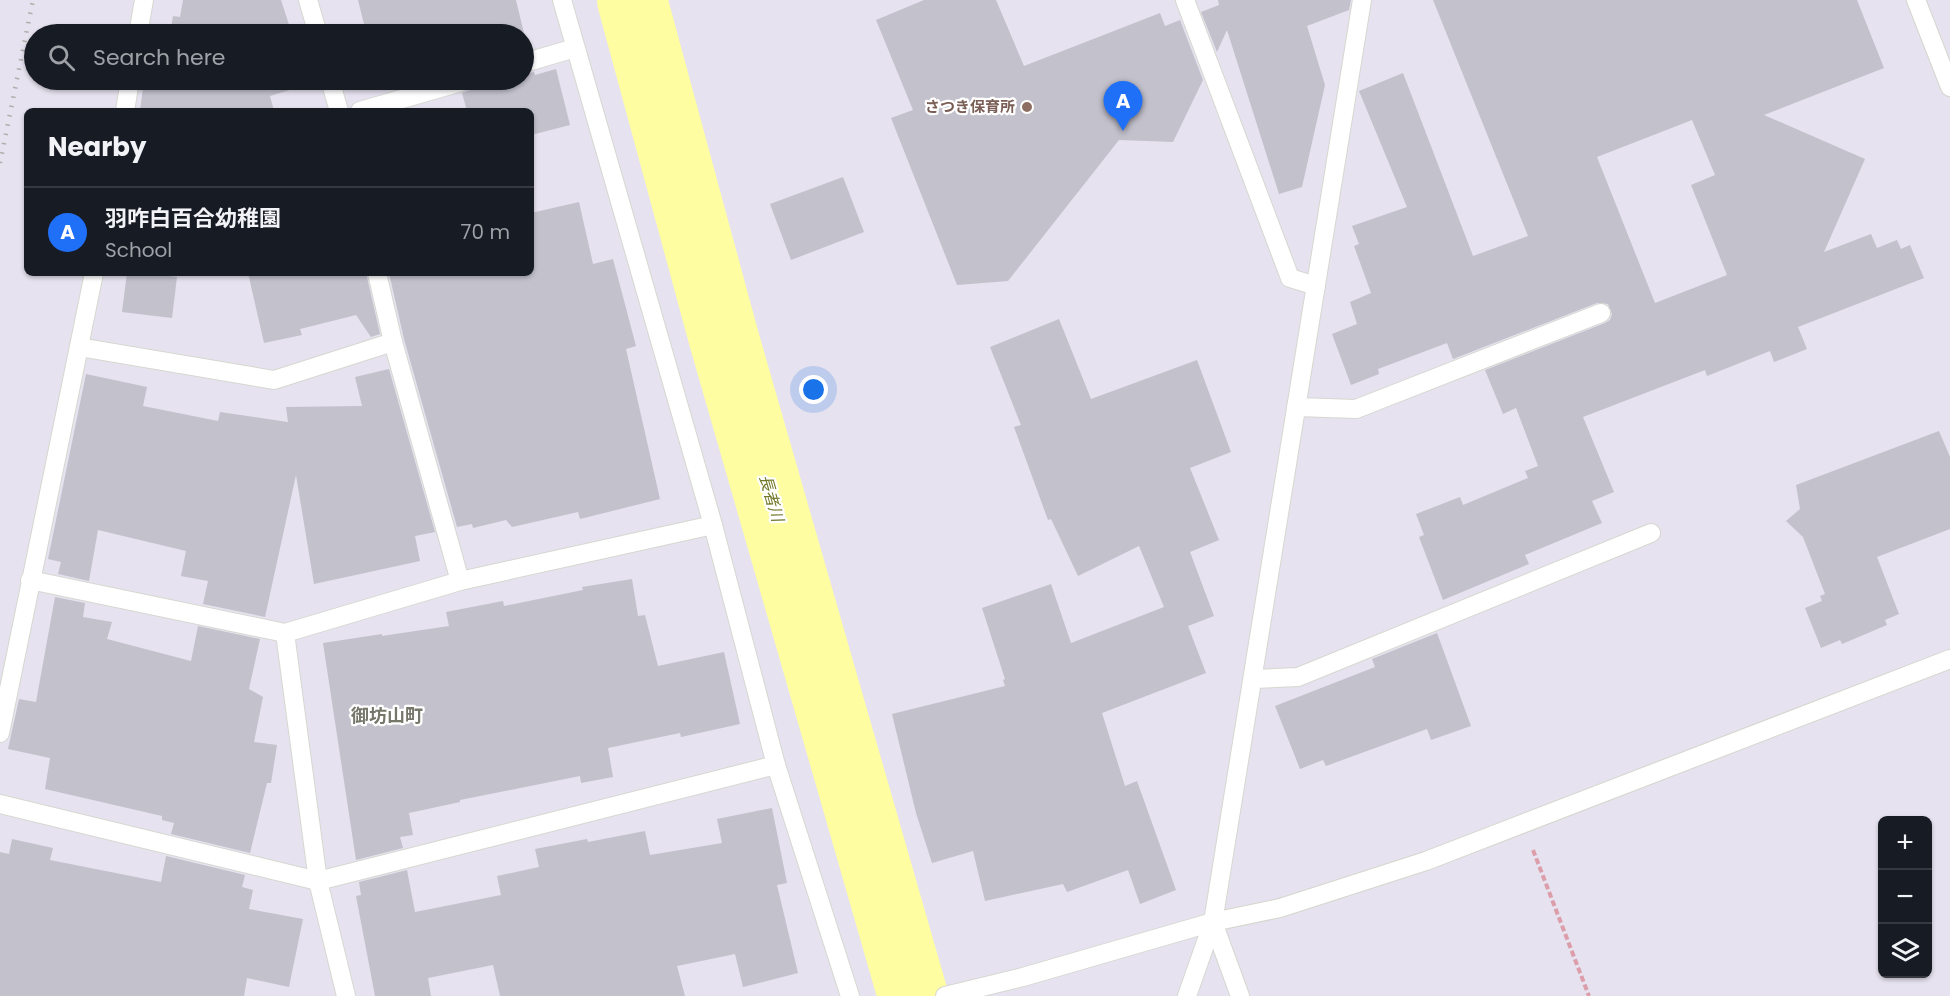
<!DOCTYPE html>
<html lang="en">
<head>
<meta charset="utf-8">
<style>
	body { margin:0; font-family:Poppins,"Noto Sans JP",sans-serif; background:#242831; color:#f1f3f6 }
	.controls { position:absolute; right:18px; bottom:18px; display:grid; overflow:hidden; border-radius:9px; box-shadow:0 2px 4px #0004 }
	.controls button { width:54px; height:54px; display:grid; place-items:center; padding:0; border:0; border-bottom:2px solid #363941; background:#171b24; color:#f1f3f6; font:30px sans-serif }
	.you { position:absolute; left:814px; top:390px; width:21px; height:21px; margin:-15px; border:4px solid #fff; border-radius:50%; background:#1a73e8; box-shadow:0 0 0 9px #1a73e833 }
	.badge { display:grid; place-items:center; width:39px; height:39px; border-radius:50%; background:#2070f7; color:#fff; font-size:20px; font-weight:700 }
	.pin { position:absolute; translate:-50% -50px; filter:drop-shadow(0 2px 3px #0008) }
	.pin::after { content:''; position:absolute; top:32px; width:21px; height:18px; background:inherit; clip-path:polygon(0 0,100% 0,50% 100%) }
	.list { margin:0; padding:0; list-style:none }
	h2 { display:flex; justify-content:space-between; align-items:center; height:78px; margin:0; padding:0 24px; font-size:26px }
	h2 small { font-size:20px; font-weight:400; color:#9ea1a6 }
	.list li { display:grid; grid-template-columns:39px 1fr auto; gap:18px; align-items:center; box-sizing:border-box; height:90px; padding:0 24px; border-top:2px solid #363941 }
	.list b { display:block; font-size:22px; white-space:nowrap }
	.list p { margin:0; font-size:20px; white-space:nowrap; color:#9ea1a6 }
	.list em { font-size:20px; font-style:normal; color:#9ea1a6 }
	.icon { flex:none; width:33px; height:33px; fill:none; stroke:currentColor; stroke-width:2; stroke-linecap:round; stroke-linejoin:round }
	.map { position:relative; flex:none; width:1950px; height:996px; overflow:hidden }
	.search { position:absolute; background:#171b24; box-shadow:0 2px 4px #0004; left:24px; top:24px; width:510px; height:66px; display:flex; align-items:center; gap:15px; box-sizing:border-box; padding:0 21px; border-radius:33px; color:#9ea1a6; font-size:22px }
	.panel { position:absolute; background:#171b24; box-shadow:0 2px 4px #0004; left:24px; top:108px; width:510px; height:168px; border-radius:9px }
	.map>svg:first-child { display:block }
</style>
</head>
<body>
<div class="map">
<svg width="1950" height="996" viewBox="0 0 1950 996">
	<rect width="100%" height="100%" fill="#e6e2ef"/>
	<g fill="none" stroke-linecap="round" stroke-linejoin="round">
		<!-- river -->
		<polyline stroke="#fffda2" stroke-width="70" points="632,0 724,339 913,996"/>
	</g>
	<!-- building -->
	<g fill="#c3c1cc" fill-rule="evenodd">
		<polygon points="183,0 281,0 292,34 170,34 173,16 180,17"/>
		<polygon points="358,0 516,0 528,50 524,51 524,34 344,34 343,31 364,24"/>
		<polygon points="924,0 996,0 1024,66 1160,13 1165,26 1180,20 1203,80 1173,142 1119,140 1008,281 957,285 891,118 913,110 876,20"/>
		<polygon points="1218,0 1351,0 1349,10 1307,26 1325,85 1302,187 1279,194 1227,30 1217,52 1201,12 1219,5"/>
		<path d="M1433,0H1857L1884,68L1764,115L1865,159L1824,252L1871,234L1877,248L1897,240L1901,249L1910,245L1924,278L1798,327L1807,349L1774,362L1770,351L1707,376L1705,370L1583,417L1614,492L1592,501L1602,523L1525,555L1529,564L1443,600L1419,537L1424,535L1416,514L1460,497L1463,505L1528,478L1525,471L1538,466L1516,408L1503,414L1485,370L1605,323L1610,320L1612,314L1608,304L1597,303L1453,359L1447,343L1378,369L1379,374L1351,385L1332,334L1357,324L1350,302L1371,293L1354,246L1359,244L1352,226L1407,207L1359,91L1403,73L1473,256L1528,236ZM1692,120L1715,175L1691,185L1727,275L1655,303L1597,157Z"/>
		<polygon points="556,69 570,125 531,135 531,111 467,111 462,93 476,88 479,80 524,80 524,74 534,72 535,75"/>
		<polygon points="144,80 290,80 293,89 270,96 274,111 140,111"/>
		<polygon points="843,177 864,232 791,260 770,204"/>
		<polygon points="579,202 593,264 613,259 636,346 626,349 660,499 580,519 578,512 512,527 506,520 473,528 472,524 457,527 404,339 389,273 531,273 531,213"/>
		<polygon points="127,273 145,273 177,277 172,318 122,312"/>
		<polygon points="248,273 366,273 380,334 371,337 356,315 300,329 302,335 264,343"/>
		<polygon points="1059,319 1091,399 1197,360 1231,452 1190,468 1219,540 1190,552 1214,616 1188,626 1206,673 1102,713 1125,786 1137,781 1176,890 1140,904 1128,870 1067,892 1063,884 985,901 973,851 932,863 916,813 892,714 1005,686 1003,680 1005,679 982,608 1051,584 1071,643 1164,607 1139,546 1078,576 1051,519 1048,520 1014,427 1021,425 990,347"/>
		<polygon points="389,369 435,532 415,536 420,561 314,584 296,475 265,617 203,604 208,581 181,576 186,551 98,530 89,581 58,574 61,562 48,559 86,374 147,387 143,406 218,421 220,412 288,422 286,407 362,406 355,377"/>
		<polygon points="1939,431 1950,457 1950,529 1877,557 1899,614 1885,620 1887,625 1842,644 1840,640 1821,648 1805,608 1822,601 1820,596 1825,594 1803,537 1786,521 1800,509 1796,485"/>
		<polygon points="632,579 638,616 645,615 658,666 724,652 740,724 681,737 680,733 608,748 613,777 581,783 580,776 460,800 460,802 409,813 413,835 400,837 403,848 356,860 323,643 382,634 382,636 449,626 446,612 503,601 504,606 583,590 582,587"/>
		<polygon points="55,597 85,603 83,617 112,622 107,639 191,661 198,626 260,639 249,689 263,697 254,742 277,745 271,783 267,783 250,853 171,834 174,823 162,820 162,816 45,789 50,758 8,749 19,699 36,702"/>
		<polygon points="1437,633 1471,726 1431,740 1427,729 1326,766 1323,760 1300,769 1275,706 1375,667 1372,659"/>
		<polygon points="772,808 787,883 777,885 798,973 743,987 735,954 677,966 685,996 500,996 493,965 428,978 431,996 375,996 356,896 361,895 359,882 407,870 415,912 501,895 497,876 539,867 535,849 587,839 588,842 645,831 650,855 722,843 717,819"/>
		<polygon points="12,839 53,848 50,860 161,882 166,856 245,875 242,887 253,890 249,909 303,919 289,987 247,978 244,996 0,996 0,852 9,854"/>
	</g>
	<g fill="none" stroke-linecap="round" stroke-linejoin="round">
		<defs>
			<g id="street">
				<polyline points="308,0 318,34"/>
				<polyline points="562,0 713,525 776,765 850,996"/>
				<polyline points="1185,0 1290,278 1316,286"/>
				<polyline points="138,34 144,0"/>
				<polyline points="524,63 575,48"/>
				<polyline points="330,80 339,111"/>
				<polyline points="125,111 130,80"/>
				<polyline points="360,111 468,80"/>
				<polyline points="377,273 393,342 460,581"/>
				<polyline points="79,347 274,380 393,342"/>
				<polyline points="1296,407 1356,409 1601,313"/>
				<polyline points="30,580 285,633 460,581 713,525"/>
				<polyline points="285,633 318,881 346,996"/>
				<polyline points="1253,679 1298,677 1651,533"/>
				<polyline points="0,733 94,273"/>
				<polyline points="0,804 318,881 776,765"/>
				<polyline points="1213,922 1240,996"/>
				<polyline points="945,996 1023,977 1213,922"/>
				<polyline points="1187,996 1213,922 1362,0"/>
			</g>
			<g id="secondary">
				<polyline points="1916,0 1950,87"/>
				<polyline points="1213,922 1280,908 1426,861 1950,659"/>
			</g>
		</defs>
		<!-- street casing -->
		<use href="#street" stroke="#d6d8d0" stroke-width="20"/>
		<!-- secondary casing -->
		<use href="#secondary" stroke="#d5d7cd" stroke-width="20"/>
		<!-- path -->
		<polyline stroke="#dc9eaa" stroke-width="4" stroke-dasharray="6 3" stroke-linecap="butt" points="1533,850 1589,996"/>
		<!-- street -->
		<use href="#street" stroke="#fff" stroke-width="18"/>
		<!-- secondary -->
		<use href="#secondary" stroke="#fff" stroke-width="18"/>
		<!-- rail -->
		<polyline stroke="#afb0ad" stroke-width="4.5" stroke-dasharray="1.5 8" stroke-linecap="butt" points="0,163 33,0"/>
	</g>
	<!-- markers -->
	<circle fill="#8d6e63" stroke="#fff" stroke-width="2" cx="1027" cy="107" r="6"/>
	<g text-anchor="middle" stroke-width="4.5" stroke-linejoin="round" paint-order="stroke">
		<!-- education labels -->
		<g font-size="15" font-weight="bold" fill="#785e54" stroke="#fff" text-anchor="end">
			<text x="1015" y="112">さつき保育所</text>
		</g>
		<!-- water labels -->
		<g font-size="16" font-style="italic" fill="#737828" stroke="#fff">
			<text transform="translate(772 498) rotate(74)" y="6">長者川</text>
		</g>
		<!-- quarter labels -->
		<g font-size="18" font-weight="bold" fill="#76766b" stroke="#fff">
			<text x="387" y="722">御坊山町</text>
		</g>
	</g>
</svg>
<div class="controls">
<button>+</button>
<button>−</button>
<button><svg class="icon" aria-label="layers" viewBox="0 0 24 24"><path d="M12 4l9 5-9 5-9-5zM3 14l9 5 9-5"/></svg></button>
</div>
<div class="you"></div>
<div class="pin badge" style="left:1123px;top:131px">A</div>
<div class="search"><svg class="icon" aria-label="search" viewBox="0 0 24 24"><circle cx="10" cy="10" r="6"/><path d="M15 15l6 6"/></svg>Search here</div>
<section class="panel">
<h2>Nearby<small></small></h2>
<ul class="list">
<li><span class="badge">A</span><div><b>羽咋白百合幼稚園</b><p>School</p></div><em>70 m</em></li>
</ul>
</section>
</div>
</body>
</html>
